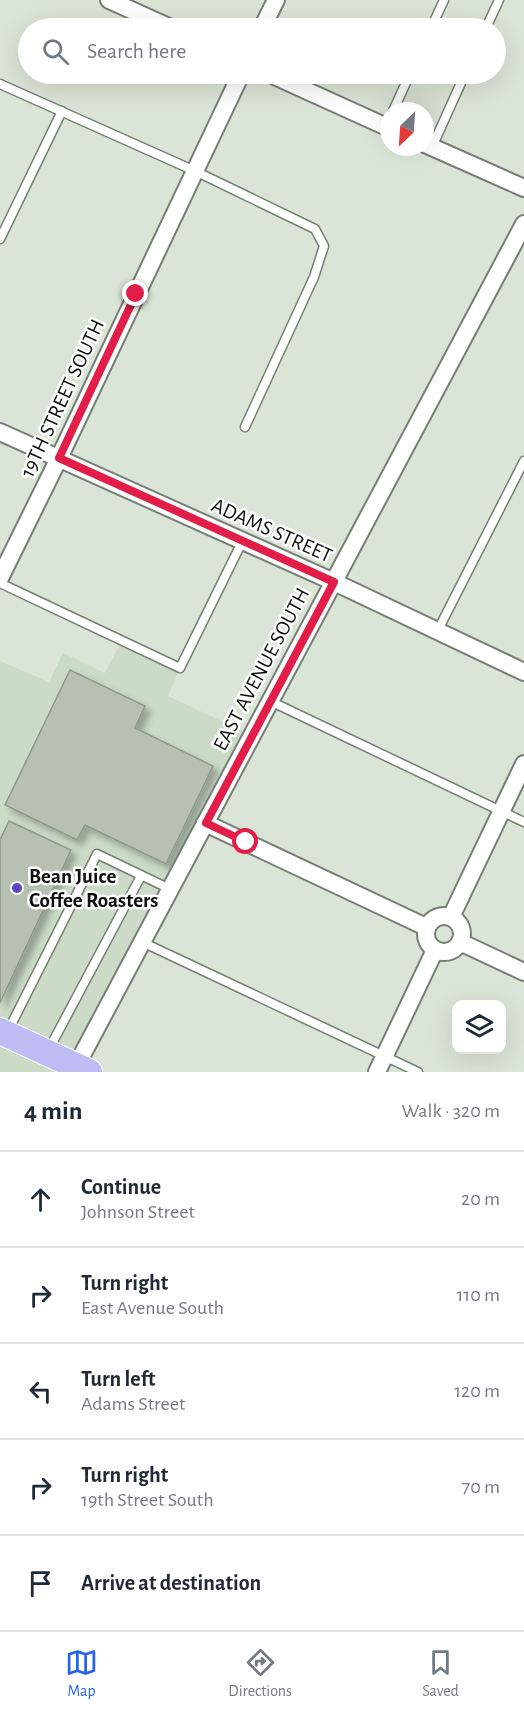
<!DOCTYPE html>
<html lang="en">
<head>
<meta charset="utf-8">
<style>
	body { margin:0; font-family:"Alegreya Sans",sans-serif; background:#f6f6f7; color:#1f2937 }
	.controls { position:absolute; right:18px; bottom:18px; display:grid; overflow:hidden; border-radius:12px; box-shadow:0 6px 24px #0002 }
	.controls button { width:54px; height:54px; display:grid; place-items:center; padding:0; border:0; border-bottom:2px solid #e0e1e3; background:#fff; color:#1f2937; font:30px sans-serif }
	.compass { position:absolute; left:380px; top:102px; width:54px; height:54px; border-radius:50%; background:#fff; box-shadow:0 6px 24px #0002; rotate:205deg }
	.stop { position:absolute; width:18px; height:18px; margin:-14px; border:4px solid #e11d48; border-radius:50%; background:#fff }
	.stop.end { background:#e11d48; border-color:#fff; box-shadow:0 2px 6px #0008 }
	.list { margin:0; padding:0; list-style:none }
	h2 { display:flex; justify-content:space-between; align-items:center; height:78px; margin:0; padding:0 24px; font-size:26px }
	h2 small { font-size:20px; font-weight:400; color:#747a83 }
	.list li { display:grid; grid-template-columns:39px 1fr auto; gap:18px; align-items:center; box-sizing:border-box; height:96px; padding:0 24px; border-top:2px solid #e0e1e3 }
	.list b { display:block; font-size:22px; white-space:nowrap }
	.list p { margin:0; font-size:20px; white-space:nowrap; color:#747a83 }
	.list em { font-size:20px; font-style:normal; color:#747a83 }
	.icon { flex:none; width:33px; height:33px; fill:none; stroke:currentColor; stroke-width:2; stroke-linecap:round; stroke-linejoin:round }
	.map { position:relative; flex:none; width:524px; height:1072px; overflow:hidden }
	.search { position:absolute; background:#fff; box-shadow:0 6px 24px #0002; left:18px; right:18px; top:18px; height:66px; display:flex; align-items:center; gap:15px; box-sizing:border-box; padding:0 21px; border-radius:33px; color:#747a83; font-size:22px }
	.sheet { height:558px; background:#fff }
	nav { display:flex; justify-content:space-around; align-items:center; box-sizing:border-box; height:84px; border-top:2px solid #e0e1e3; background:#fff; font-size:16px; color:#747a83 }
	nav a { display:grid; justify-items:center; gap:3px }
	nav .on { color:#2563eb }
	.map>svg:first-child { display:block }
</style>
</head>
<body>
<div class="map">
<svg width="524" height="1072" viewBox="0 0 524 1072">
	<defs>
		<filter id="shadow"><feDropShadow dx="5.5" dy="5.5" stdDeviation="3" flood-color="#0004"/></filter>
	</defs>
	<rect width="100%" height="100%" fill="#dbe5d7"/>
	<!-- built -->
	<polygon fill="#cbdbc7" points="122,640 180,668 168,696 251,735 73,1072 0,1072 0,661 49,682 63,653 105,673"/>
	<!-- building -->
	<g fill="#b7c0b3" stroke="#8e988b" stroke-width="1.5" filter="url(#shadow)">
		<polygon points="70,670 145,706 135,728 213,766 166,864 85,825 77,840 5,805"/>
		<polygon points="9,821 71,850 0,1003 0,840"/>
	</g>
	<g fill="none" stroke-linecap="round" stroke-linejoin="round">
		<defs>
			<g id="service">
				<polyline points="431,28 444,0"/>
				<polyline points="486,28 499,0"/>
				<polyline points="0,84 195,171 315,229 324,246 314,277 245,427"/>
				<polyline points="393,111 410,74"/>
				<polyline points="432,147 465,74"/>
				<polyline points="0,239 62,111"/>
				<polyline points="0,583 180,668 242,542"/>
				<polyline points="437,632 524,461"/>
				<polyline points="270,701 524,822"/>
				<polyline points="142,942 418,1072"/>
				<polyline points="8,1031 97,854 170,889"/>
				<polyline points="49,1049 141,876"/>
			</g>
			<g id="minor">
				<polyline points="109,0 171,28"/>
				<polyline points="262,28 276,0"/>
				<polyline points="270,74 389,128"/>
				<polyline points="425,144 524,188"/>
				<polyline points="0,432 334,582 524,672"/>
				<polyline points="0,578 59,458 241,74"/>
				<polyline points="205,823 426,927"/>
				<circle cx="444" cy="934" r="18"/>
				<polyline points="451,917 524,764"/>
				<polyline points="460,942 524,972"/>
				<polyline points="73,1072 524,224"/>
				<polyline points="377,1072 435,950"/>
			</g>
			<polyline id="primary" points="0,1031 89,1072"/>
		</defs>
		<!-- service casing -->
		<use href="#service" stroke="#757f73" stroke-width="11"/>
		<!-- minor casing -->
		<use href="#minor" stroke="#757f73" stroke-width="20"/>
		<!-- primary casing -->
		<use href="#primary" stroke="#fff" stroke-width="28"/>
		<!-- service -->
		<use href="#service" stroke="#fff" stroke-width="8"/>
		<!-- minor -->
		<use href="#minor" stroke="#fff" stroke-width="16"/>
		<!-- primary -->
		<use href="#primary" stroke="#bfbbf4" stroke-width="26"/>
	</g>
	<g fill="none" stroke-linecap="round" stroke-linejoin="round">
		<!-- route -->
		<polyline stroke="#e11d48" stroke-width="8" points="136,294 59,458 334,582 206,823 246,842"/>
	</g>
	<!-- markers -->
	<circle fill="#5c47c0" stroke="#fff" stroke-width="2" cx="17" cy="888" r="6"/>
	<g text-anchor="middle" stroke-width="5" stroke-linejoin="round" paint-order="stroke">
		<!-- street labels -->
		<g font-size="21" fill="#0c0f0b" stroke="#fff">
			<text transform="translate(62 398) rotate(-65)" y="7">19TH STREET SOUTH</text>
			<text transform="translate(272 530) rotate(24)" y="7">ADAMS STREET</text>
			<text transform="translate(261 669) rotate(-62)" y="7">EAST AVENUE SOUTH</text>
		</g>
		<!-- poi labels -->
		<g font-size="21" font-weight="bold" fill="#0c0f0b" stroke="#fff" text-anchor="start">
			<text x="29" y="883">Bean Juice<tspan x="29" dy="24">Coffee Roasters</tspan></text>
		</g>
	</g>
</svg>
<div class="controls">
<button><svg class="icon" aria-label="layers" viewBox="0 0 24 24"><path d="M12 4l9 5-9 5-9-5zM3 14l9 5 9-5"/></svg></button>
</div>
<svg class="compass" viewBox="-18 -18 36 36"><path d="M0-13l5 13h-10z" fill="#e53935"/><path d="M0 13l5-13h-10z" fill="#747a83"/></svg>
<div class="stop" style="left:246px;top:842px"></div>
<div class="stop end" style="left:136px;top:294px"></div>
<div class="search"><svg class="icon" aria-label="search" viewBox="0 0 24 24"><circle cx="10" cy="10" r="6"/><path d="M15 15l6 6"/></svg>Search here</div>
</div>
<section class="sheet">
<h2>4 min<small>Walk · 320 m</small></h2>
<ul class="list">
<li><svg class="icon" aria-label="ahead" viewBox="0 0 24 24"><path d="M12 20V5M6 11l6-6 6 6"/></svg><div><b>Continue</b><p>Johnson Street</p></div><em>20 m</em></li>
<li><svg class="icon" aria-label="right" viewBox="0 0 24 24"><path d="M7 20v-9h11M14 6l5 5-5 5"/></svg><div><b>Turn right</b><p>East Avenue South</p></div><em>110 m</em></li>
<li><svg class="icon" aria-label="left" viewBox="0 0 24 24"><path d="M17 20v-9H6M10 6l-5 5 5 5"/></svg><div><b>Turn left</b><p>Adams Street</p></div><em>120 m</em></li>
<li><svg class="icon" aria-label="right" viewBox="0 0 24 24"><path d="M7 20v-9h11M14 6l5 5-5 5"/></svg><div><b>Turn right</b><p>19th Street South</p></div><em>70 m</em></li>
<li><svg class="icon" aria-label="arrive" viewBox="0 0 24 24"><path d="M6 21V4h12l-3 4 3 4H6"/></svg><div><b>Arrive at destination</b></div></li>
</ul>
</section>
<nav>
<a class="on"><svg class="icon" aria-label="map" viewBox="0 0 24 24"><path d="M3 6l6-2 6 2 6-2v14l-6 2-6-2-6 2zM9 4v14M15 6v14"/></svg>Map</a>
<a><svg class="icon" aria-label="directions" viewBox="0 0 24 24"><path d="M12 3l9 9-9 9-9-9zM9 14v-3h6M13 9l2 2-2 2"/></svg>Directions</a>
<a><svg class="icon" aria-label="saved" viewBox="0 0 24 24"><path d="M7 4h10v16l-5-4-5 4z"/></svg>Saved</a>
</nav>
</body>
</html>
